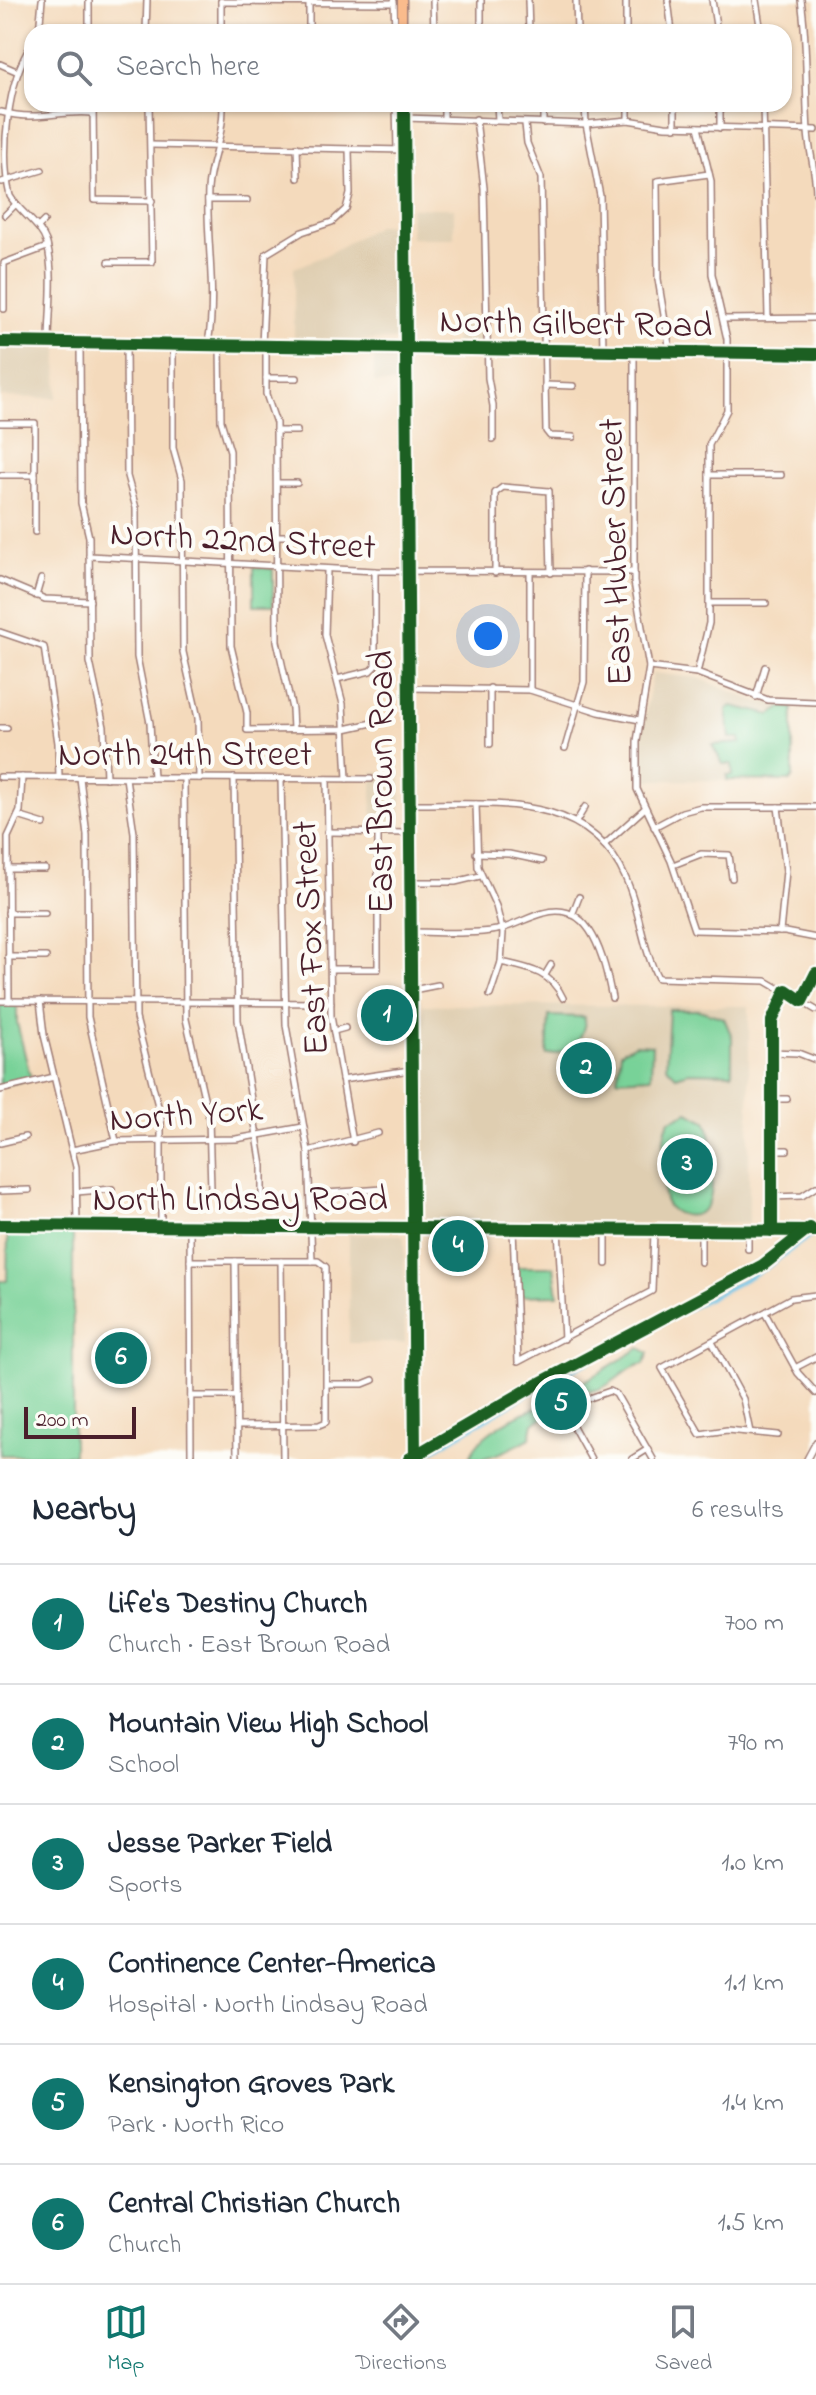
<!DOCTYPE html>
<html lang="en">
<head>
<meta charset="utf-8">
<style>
	body { margin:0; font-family:"Indie Flower",sans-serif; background:#f2f2f3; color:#1f2937 }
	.scale { position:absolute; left:24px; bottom:20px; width:112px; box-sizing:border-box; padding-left:8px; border:4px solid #4a1f2b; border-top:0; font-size:22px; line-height:28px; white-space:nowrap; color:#4a1f2b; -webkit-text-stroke:6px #fdfcf7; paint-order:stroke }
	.you { position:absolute; left:488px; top:636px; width:28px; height:28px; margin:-20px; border:6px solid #fff; border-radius:50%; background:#1a73e8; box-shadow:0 0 0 12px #1a73e833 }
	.badge { display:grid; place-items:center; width:52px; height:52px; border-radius:50%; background:#0f766e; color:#fff; font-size:26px; font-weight:700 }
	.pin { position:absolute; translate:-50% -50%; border:4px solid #fff; box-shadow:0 2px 8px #0006 }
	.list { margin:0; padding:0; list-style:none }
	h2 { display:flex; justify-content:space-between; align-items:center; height:104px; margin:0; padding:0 32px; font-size:34px }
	h2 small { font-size:26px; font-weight:400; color:#747a83 }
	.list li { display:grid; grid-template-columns:52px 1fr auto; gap:24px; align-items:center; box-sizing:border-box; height:120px; padding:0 32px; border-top:2px solid #e0e1e3 }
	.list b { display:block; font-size:30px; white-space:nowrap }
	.list p { margin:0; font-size:26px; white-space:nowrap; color:#747a83 }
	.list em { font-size:26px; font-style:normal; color:#747a83 }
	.icon { flex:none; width:44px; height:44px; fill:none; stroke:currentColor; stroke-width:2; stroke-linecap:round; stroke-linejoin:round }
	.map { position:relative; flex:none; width:816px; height:1459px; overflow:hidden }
	.search { position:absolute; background:#fff; box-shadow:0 2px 6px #0004; left:24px; right:24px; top:24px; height:88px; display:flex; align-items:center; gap:20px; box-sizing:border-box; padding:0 28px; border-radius:24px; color:#747a83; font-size:30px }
	.sheet { height:824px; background:#fff }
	nav { display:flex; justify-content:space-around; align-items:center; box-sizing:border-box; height:112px; border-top:2px solid #e0e1e3; background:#fff; font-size:22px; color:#747a83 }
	nav a { display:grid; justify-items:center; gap:4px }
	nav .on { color:#0f766e }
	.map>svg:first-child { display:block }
</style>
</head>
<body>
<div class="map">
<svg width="816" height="1459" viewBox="0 0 816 1459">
	<rect width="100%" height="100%" fill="#fdfcf7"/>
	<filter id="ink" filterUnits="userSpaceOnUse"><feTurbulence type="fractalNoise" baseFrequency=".0125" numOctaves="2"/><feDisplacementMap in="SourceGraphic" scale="16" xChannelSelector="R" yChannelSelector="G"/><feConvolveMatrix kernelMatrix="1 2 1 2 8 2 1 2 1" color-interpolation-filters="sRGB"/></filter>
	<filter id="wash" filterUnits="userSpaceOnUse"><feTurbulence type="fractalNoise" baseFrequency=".006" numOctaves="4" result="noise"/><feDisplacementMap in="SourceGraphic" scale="32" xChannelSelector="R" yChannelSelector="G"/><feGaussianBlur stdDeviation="1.8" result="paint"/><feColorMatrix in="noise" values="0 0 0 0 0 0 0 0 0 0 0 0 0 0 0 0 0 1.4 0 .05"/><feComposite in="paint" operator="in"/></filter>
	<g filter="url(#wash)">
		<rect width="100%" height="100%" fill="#f4dabc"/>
		<!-- built -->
		<g fill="#dfceb1">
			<polygon points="410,208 454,208 454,238 411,238"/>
			<polygon points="379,225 400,226 402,340 294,342 294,268 326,255"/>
			<polygon points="456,316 484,316 484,343 455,344"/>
			<polygon points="0,346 58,348 57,398 0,397"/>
			<polygon points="374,353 401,356 402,384 374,383"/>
			<polygon points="653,673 698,678 755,701 793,706 793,776 790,781 641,780 641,737"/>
			<rect x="372" y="772" width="29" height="57"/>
			<polygon points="423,1005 749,1006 749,1224 425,1222"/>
			<polygon points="349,1234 401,1235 404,1238 405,1343 349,1343"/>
		</g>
		<!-- green -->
		<g fill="#78d298" stroke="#617862" stroke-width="2">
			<polygon points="254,567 273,569 273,605 254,605"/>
			<polygon points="732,706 771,715 783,707 793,708 793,776 790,781 727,780 727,775 733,775 732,764 723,764 712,745 741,743 740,738 730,738 727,709"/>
			<polygon points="0,1005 17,1005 17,1023 31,1079 0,1086"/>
			<polygon points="669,1010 699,1010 724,1018 732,1037 732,1073 689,1072 676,1076 666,1066"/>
			<path d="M549,1016L585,1017C585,1040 570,1054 547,1055Z"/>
			<polygon points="635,1044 652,1045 651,1077 617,1079 621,1052"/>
			<path d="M688,1112L706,1121C714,1135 716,1194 706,1207C695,1221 671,1217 665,1200C662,1190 664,1178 664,1169C664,1152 661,1134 670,1120Z"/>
			<polygon points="8,1232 73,1232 73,1455 0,1455 0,1281 7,1281"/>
			<polygon points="517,1267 554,1267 558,1295 521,1296"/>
			<path d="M640,1348L649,1353L644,1364C625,1367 613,1386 596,1390C588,1392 585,1389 577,1395L576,1403L533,1423L530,1438C510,1449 493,1459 470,1459C474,1435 522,1411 545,1405Z"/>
		</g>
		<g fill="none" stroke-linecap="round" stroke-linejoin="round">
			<!-- canal -->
			<polyline stroke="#6ac4e8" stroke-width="4" points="418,1459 537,1389 766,1268 814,1233"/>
		</g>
	</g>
	<g filter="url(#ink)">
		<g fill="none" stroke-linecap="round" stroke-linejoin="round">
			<defs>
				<g id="minor">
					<polyline points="433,0 434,32"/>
					<polyline points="481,0 481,32"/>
					<polyline points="528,0 529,32"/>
					<polyline points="576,0 577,32"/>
					<polyline points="626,0 626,32"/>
					<polyline points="668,0 672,32"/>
					<polyline points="712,0 717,32"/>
					<polyline points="756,0 761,32"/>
					<path d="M801,0C808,44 805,87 808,131C809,152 816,172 816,193"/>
					<polyline points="221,1 221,32"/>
					<polyline points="309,1 309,32"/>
					<polyline points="394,1 395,32"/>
					<polyline points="221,2 394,3"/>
					<polyline points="39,32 42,0"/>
					<polyline points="89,32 89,0"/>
					<polyline points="146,32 147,0"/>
					<path d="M32,44C7,81 0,154 10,196C20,213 41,224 47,244C55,274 49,312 49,343"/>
					<polyline points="0,64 16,71"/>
					<polyline points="93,104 94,200 152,201"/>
					<polyline points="396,104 397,150"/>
					<polyline points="497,104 498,120"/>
					<polyline points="543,104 543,123"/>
					<polyline points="585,104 586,124 600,196 603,351"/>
					<polyline points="628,104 628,120"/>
					<polyline points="675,104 675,127"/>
					<polyline points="720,104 720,128"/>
					<polyline points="763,104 768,317"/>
					<path d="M1,112C41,122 55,110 93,113"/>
					<polyline points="405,118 586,124 628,120 665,126 816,130"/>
					<polyline points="444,118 444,104"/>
					<polyline points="476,119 484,188 488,378 493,406 493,439"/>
					<polyline points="525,124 527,143 541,178 546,431 550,436 573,437"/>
					<polyline points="151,145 404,150"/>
					<polyline points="297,147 298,178"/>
					<polyline points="2,182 42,170"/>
					<polyline points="208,200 247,200"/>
					<polyline points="5,215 16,204"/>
					<polyline points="38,227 44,221"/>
					<polyline points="109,262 152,262 149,104"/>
					<polyline points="4,309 4,263 47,247"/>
					<polyline points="723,319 816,318"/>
					<polyline points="80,343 81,503 89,537 90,662 104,727 106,778"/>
					<polyline points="126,344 127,476 136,508 137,657 150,723 153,778"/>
					<path d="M208,344C217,290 206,243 208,189C210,159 224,138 223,104"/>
					<polyline points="173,345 173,448 182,480 183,652 198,718 199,778"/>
					<polyline points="220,346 221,421 230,451 231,646 247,713 247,730 345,729 381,721"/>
					<polyline points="262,346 266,254 302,232 332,222 346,209 350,194 349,149"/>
					<polyline points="266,346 266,394 276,423 277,641 292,709 293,729"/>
					<polyline points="670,351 658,279 657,181 709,174"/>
					<polyline points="634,352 634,582 649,667 637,741 637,789 671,861 694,930 785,932 816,938"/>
					<polyline points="266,378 297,378"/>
					<polyline points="545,385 573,386"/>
					<polyline points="0,423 35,423 35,532"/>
					<polyline points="276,431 297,431"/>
					<polyline points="0,475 35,475"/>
					<polyline points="709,475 781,475"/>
					<polyline points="277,483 297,483"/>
					<polyline points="277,536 297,536"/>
					<polyline points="89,556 375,571 634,572"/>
					<polyline points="327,570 325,635 343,704 347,779"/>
					<polyline points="495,573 495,493 503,487 549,491 551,573"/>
					<polyline points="530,573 530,690"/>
					<polyline points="0,580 45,599 90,601"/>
					<polyline points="36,596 41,579"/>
					<polyline points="709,603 766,603"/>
					<polyline points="0,632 44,647 58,743 59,777"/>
					<polyline points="649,667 697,673 768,700 816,702"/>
					<polyline points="697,673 709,623 709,445 727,410 727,339 712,274 711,181 698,127"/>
					<polyline points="337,679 370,671 375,666 375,571"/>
					<polyline points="409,688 530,690 599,712 640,720"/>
					<polyline points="490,688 490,744"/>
					<polyline points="756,697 765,667"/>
					<polyline points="0,728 7,728"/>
					<polyline points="565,748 584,682 585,571"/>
					<polyline points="0,777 371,779"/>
					<polyline points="80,778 87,835 88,1017 116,1141"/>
					<polyline points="126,778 134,833 136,1018 161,1118 161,1226"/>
					<polyline points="184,778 186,1019 209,1119 211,1189"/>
					<polyline points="234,778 238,1020 262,1166 262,1199"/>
					<polyline points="281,779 286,1025 308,1151 312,1261"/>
					<polyline points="327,779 331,1016 353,1142"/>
					<path d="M410,804C489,805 588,790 626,879C640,910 642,948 658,978L766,981L816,1010"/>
					<polyline points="476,804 478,867 496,906 503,933 501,962 490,995"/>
					<polyline points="778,807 786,871 780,932"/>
					<polyline points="18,816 44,824"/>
					<polyline points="576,822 585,807"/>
					<polyline points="654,827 682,812 701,807 816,807"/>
					<polyline points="327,832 409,833"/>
					<polyline points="604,845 644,809"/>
					<polyline points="476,853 509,854 542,861"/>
					<polyline points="673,865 701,854 729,855 732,878"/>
					<polyline points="8,869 45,869"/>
					<polyline points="418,882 455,882 480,876"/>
					<polyline points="8,913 45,913"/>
					<polyline points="572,915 579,897"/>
					<path d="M411,932C439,932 470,935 497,930C514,926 528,917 544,913C593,899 605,964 612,998"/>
					<polyline points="8,957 46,957"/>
					<path d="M501,962C527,968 551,971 563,998"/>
					<polyline points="331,969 378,969 378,833"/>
					<polyline points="545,975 551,965"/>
					<polyline points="418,989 438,985"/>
					<polyline points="0,1001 331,1003"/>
					<polyline points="9,1001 8,837 20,811 22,777"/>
					<polyline points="40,1001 44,1035 76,1167 77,1225"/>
					<polyline points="802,1001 816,973"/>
					<polyline points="334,1031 345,1028"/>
					<polyline points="771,1052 798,1053 816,1060"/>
					<polyline points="342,1080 410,1070"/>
					<polyline points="0,1090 54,1077"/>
					<polyline points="772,1099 787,1099"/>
					<polyline points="0,1143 25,1137"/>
					<polyline points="72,1150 116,1141 236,1139 303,1127"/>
					<polyline points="772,1150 787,1150"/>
					<polyline points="308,1151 378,1133"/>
					<polyline points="0,1191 29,1190"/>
					<polyline points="77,1192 112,1189"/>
					<polyline points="312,1194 383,1189"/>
					<polyline points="772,1197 802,1196 816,1187"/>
					<polyline points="190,1227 191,1459"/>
					<polyline points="513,1229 518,1362 652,1291 654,1231"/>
					<polyline points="558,1229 564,1339"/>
					<polyline points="772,1230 772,1026 786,990"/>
					<polyline points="748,1249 748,1231"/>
					<polyline points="190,1261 318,1261 326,1267 326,1422 319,1425 237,1426"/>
					<polyline points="235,1261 237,1459"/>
					<polyline points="281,1261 283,1459"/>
					<polyline points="701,1262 701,1230"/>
					<polyline points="606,1264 606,1229"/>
					<polyline points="765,1313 798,1373 816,1393"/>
					<polyline points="712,1342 743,1399 750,1432"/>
					<polyline points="795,1368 816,1357"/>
					<polyline points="327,1384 363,1384 373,1380"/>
					<polyline points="191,1396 236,1396"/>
					<polyline points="778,1435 727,1430 700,1434 662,1368 791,1298 816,1295"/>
					<polyline points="591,1459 568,1417 587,1399 610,1391 616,1394 653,1459"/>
					<polyline points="632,1459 648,1449"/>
					<polyline points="807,1459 816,1442"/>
				</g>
				<g id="major">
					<polyline points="402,0 402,32"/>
					<polyline points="404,104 415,1459"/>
					<polyline points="0,342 816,354"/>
					<polyline points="0,1225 816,1231"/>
				</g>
			</defs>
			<!-- minor casing -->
			<use href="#minor" stroke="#9f7c74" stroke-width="8"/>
			<!-- major casing -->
			<use href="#major" stroke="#9f7c74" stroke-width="11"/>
			<!-- minor -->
			<use href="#minor" stroke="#fff" stroke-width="5"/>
			<!-- major -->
			<use href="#major" stroke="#fabb8c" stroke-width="8"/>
			<defs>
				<g id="cycleway">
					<polyline points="404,104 415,1459"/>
					<polyline points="0,342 816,354"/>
					<polyline points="0,1225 816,1231"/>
					<polyline points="772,1231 772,1021 786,990 802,1001 816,973"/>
					<polyline points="409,1459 534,1386 763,1265 810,1228"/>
				</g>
			</defs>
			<!-- cycleway casing -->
			<use href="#cycleway" stroke="#fdfcf7" stroke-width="17"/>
			<!-- cycleway -->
			<use href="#cycleway" stroke="#1b5e20" stroke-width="12"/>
		</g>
	</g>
	<g text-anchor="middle" stroke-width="8" stroke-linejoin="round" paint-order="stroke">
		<!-- street labels -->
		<g font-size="36" fill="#4a1f2b" stroke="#fdfcf7">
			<text transform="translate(576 321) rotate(1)" y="13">North Gilbert Road</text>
			<text transform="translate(243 538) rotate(3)" y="13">North 22nd Street</text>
			<text transform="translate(613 552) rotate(-92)" y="13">East Huber Street</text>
			<text x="185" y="765">North 24th Street</text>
			<text transform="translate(379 782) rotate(-90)" y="13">East Brown Road</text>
			<text transform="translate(308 938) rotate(-93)" y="13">East Fox Street</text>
			<text transform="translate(186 1112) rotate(-4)" y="13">North York</text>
			<text x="240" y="1210">North Lindsay Road</text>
		</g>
	</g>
</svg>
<div class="scale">200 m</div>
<div class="you"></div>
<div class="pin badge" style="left:387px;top:1015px">1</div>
<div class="pin badge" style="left:586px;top:1068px">2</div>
<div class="pin badge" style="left:687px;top:1164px">3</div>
<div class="pin badge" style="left:458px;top:1246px">4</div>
<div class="pin badge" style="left:561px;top:1404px">5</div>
<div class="pin badge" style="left:121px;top:1358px">6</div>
<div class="search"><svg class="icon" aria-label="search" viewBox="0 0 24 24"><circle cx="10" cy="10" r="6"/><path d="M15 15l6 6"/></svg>Search here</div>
</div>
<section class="sheet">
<h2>Nearby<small>6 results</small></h2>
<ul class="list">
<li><span class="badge">1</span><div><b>Life's Destiny Church</b><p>Church · East Brown Road</p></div><em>700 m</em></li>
<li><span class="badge">2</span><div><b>Mountain View High School</b><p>School</p></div><em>790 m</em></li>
<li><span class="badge">3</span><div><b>Jesse Parker Field</b><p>Sports</p></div><em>1.0 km</em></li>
<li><span class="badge">4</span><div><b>Continence Center-America</b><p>Hospital · North Lindsay Road</p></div><em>1.1 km</em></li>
<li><span class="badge">5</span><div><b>Kensington Groves Park</b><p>Park · North Rico</p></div><em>1.4 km</em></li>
<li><span class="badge">6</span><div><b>Central Christian Church</b><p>Church</p></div><em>1.5 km</em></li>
</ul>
</section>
<nav>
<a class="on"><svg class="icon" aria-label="map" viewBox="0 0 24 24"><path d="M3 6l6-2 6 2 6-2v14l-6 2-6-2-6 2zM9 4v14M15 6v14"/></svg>Map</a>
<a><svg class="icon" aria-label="directions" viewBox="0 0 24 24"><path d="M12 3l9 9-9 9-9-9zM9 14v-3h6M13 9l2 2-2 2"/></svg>Directions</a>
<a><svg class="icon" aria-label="saved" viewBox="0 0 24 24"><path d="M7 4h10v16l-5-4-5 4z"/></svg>Saved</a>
</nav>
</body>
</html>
